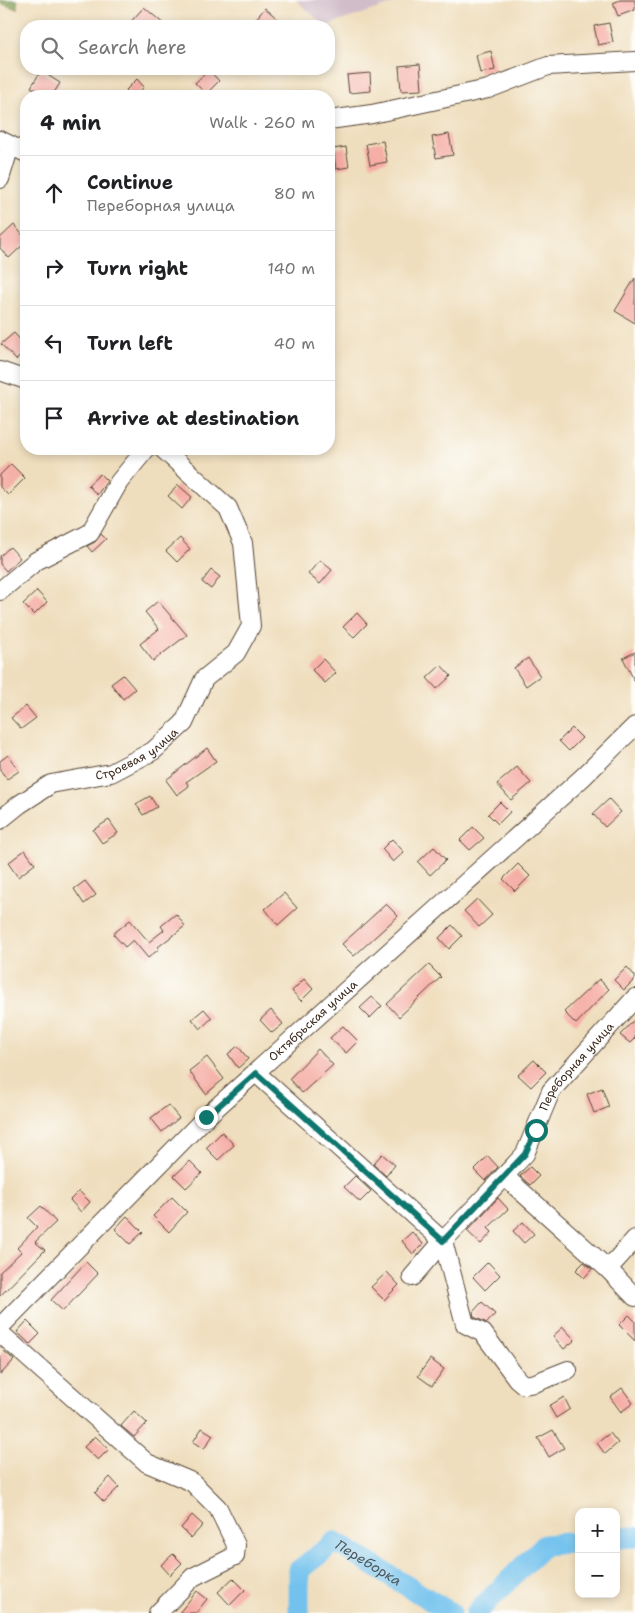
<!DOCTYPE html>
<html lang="en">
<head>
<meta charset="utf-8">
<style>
	body { margin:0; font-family:"Shantell Sans",sans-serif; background:#f2f2f2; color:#202124 }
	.controls { position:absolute; right:15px; bottom:15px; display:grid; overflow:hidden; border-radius:10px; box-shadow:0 2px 8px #0003 }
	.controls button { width:45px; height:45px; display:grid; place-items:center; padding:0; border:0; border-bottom:1px solid #e0e0e0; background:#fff; color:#202124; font:25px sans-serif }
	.stop { position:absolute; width:15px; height:15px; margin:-11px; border:4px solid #0f766e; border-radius:50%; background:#fff }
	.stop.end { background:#0f766e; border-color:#fff; box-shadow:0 1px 5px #0008 }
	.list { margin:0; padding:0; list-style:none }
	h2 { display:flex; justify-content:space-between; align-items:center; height:65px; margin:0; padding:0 20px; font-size:21px }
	h2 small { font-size:16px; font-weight:400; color:#757577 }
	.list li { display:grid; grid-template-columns:32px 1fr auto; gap:15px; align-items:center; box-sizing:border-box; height:75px; padding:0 20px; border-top:1px solid #e0e0e0 }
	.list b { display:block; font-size:19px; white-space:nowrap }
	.list p { margin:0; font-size:16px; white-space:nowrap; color:#757577 }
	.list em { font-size:16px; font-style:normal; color:#757577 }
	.icon { flex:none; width:28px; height:28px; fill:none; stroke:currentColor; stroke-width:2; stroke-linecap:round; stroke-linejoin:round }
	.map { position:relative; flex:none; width:635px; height:1613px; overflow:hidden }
	.search { position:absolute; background:#fff; box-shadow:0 2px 8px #0003; left:20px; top:20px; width:315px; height:55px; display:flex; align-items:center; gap:12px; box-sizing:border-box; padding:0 18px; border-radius:20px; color:#757577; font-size:19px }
	.panel { position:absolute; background:#fff; box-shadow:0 2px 8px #0003; left:20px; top:90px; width:315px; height:365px; border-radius:20px }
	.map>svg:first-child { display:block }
</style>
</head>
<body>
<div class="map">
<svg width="635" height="1613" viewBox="0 0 635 1613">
	<rect width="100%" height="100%" fill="#fdfcf7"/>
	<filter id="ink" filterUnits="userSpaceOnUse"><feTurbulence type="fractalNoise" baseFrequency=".02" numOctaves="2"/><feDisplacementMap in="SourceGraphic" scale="10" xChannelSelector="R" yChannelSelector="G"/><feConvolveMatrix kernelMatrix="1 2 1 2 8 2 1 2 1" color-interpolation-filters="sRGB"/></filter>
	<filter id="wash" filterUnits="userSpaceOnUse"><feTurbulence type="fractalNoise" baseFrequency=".0096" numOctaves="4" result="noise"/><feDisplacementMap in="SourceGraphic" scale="20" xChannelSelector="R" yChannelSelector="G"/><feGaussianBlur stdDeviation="1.12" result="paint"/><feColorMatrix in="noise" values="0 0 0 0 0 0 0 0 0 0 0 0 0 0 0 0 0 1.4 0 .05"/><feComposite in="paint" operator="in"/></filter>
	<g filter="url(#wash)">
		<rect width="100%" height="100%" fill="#efdebd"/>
		<!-- industrial -->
		<polygon fill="#d1bdc9" points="296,0 405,0 325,26"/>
		<!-- forest -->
		<polygon fill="#86a65b" stroke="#60683c" points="0,0 17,0 17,9 0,3"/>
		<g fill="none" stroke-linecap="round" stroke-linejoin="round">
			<!-- river -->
			<g stroke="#73c2ee" stroke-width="21">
				<polyline points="616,1538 635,1537"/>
				<path id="s1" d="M299,1613V1570L335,1542L451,1613"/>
				<polyline points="476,1613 544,1545 579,1542"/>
			</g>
		</g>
		<g id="blocks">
			<!-- building -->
			<g fill="#f5aea6">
				<polygon points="620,0 635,0 635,10 618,16 613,3"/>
				<polygon points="144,7 166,26 127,26"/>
				<polygon points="265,8 286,26 250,26"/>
				<polygon points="609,23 613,42 598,45 594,26"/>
				<polygon points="491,51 495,70 480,73 476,55"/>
				<polygon points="420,64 422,90 401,91 399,66"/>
				<polygon points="209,70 219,81 206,94 195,83"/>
				<polygon points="41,71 60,83 52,96 47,96 31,87"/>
				<polygon points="370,73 371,91 349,93 347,75"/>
				<polygon points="137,79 144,87 135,96 132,96 126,90"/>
				<polygon points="449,134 453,155 436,158 432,137"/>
				<polygon points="383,141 387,162 370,165 366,144"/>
				<polygon points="346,147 349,167 336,169 333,149"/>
				<polygon points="14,225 26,239 26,242 9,258 0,248 0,238"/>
				<polygon points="635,278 635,323 615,311"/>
				<polygon points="14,333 26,346 26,351 16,360 1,344"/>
				<polygon points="11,464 25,478 8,495 0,487 0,475"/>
				<polygon points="100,474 107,481 97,495 88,485"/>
				<polygon points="178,485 192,497 182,509 168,496"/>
				<polygon points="101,534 106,539 92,552 87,546 95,542"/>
				<polygon points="180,538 190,549 177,562 166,551"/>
				<polygon points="10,547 20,558 6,571 0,564 0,556"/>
				<polygon points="320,560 332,570 320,584 308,574"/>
				<polygon points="211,570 220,577 211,589 202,582"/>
				<polygon points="37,591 47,602 34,615 23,604"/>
				<polygon points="158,601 187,635 153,661 140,644 159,629 145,612"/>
				<polygon points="357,613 367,624 354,637 343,627"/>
				<polygon points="635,652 635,682 623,658"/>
				<polygon points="528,658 540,676 526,686 514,668"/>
				<polygon points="323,659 336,673 325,683 312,670"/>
				<polygon points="441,665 451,676 437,689 427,678"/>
				<polygon points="123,675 135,689 123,699 111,684"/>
				<polygon points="26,706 36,718 21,729 11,718"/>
				<polygon points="572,728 582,738 569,751 559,741"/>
				<polygon points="207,748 216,761 186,782 189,786 177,795 166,780"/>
				<polygon points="8,755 19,771 7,779 0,770 0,761"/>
				<polygon points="517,767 531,783 511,800 497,784"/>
				<polygon points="150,796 157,807 143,815 136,804"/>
				<polygon points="609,799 621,812 605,827 593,814"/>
				<polygon points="500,802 510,812 498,824 488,814"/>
				<polygon points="109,820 118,833 102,843 93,830"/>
				<polygon points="473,827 484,838 470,850 460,840"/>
				<polygon points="392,839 404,852 393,862 382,849"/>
				<polygon points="434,847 446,860 430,875 418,862"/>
				<polygon points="25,850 35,864 18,877 8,863"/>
				<polygon points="518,864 530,876 515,891 503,879"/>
				<polygon points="85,881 96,895 84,904 74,889"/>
				<polygon points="284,893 297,908 278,925 265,909"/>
				<polygon points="477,899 492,915 479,927 464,911"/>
				<polygon points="386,904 398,916 354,956 342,944"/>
				<polygon points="176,914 185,926 158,947 159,949 148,958 133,940 125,947 113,934 130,920 149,942 164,930 161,926"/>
				<polygon points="452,925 462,936 449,949 439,938"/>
				<polygon points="429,965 441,977 399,1017 387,1004"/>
				<polygon points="627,967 635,976 635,979 624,990 614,980"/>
				<polygon points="304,979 313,989 301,1001 292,991"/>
				<polygon points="599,979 609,989 576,1024 564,1012"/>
				<polygon points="372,997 382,1006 370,1018 360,1008"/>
				<polygon points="204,1009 212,1018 200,1029 192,1019"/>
				<polygon points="271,1010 283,1024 272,1033 260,1020"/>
				<polygon points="635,1019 635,1038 630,1043 620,1035"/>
				<polygon points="343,1026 358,1041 346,1053 330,1038"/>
				<polygon points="238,1046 248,1059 238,1068 228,1054"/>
				<polygon points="318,1049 333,1065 302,1093 289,1079"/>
				<polygon points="207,1057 224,1079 206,1094 189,1071"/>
				<polygon points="534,1060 546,1072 531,1087 518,1075"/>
				<polygon points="602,1088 609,1107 594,1113 587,1094"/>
				<polygon points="168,1105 179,1118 162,1132 151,1118"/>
				<polygon points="222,1132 234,1145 218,1160 206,1148"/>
				<polygon points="382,1154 395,1165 386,1176 373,1164"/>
				<polygon points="488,1156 498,1167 485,1181 474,1170"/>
				<polygon points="190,1161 202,1173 186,1188 174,1176"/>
				<polygon points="530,1167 539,1176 530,1185 520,1176"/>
				<polygon points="355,1176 371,1191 360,1202 344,1187"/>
				<polygon points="79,1191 90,1202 81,1212 70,1200"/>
				<polygon points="172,1197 187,1212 169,1232 153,1216"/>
				<polygon points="498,1198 508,1209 488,1228 492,1232 481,1244 467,1231"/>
				<polygon points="41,1206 56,1222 35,1242 45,1250 0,1296 0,1272 21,1252 17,1248 37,1227 28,1218"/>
				<polygon points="127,1216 143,1232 130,1244 115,1229"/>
				<polygon points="523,1222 534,1234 524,1243 513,1231"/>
				<polygon points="412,1232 423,1244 413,1254 402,1241"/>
				<polygon points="86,1262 98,1274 63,1311 51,1300"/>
				<polygon points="488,1262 500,1275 485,1290 473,1277"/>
				<polygon points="584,1262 592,1269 584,1278 576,1270"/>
				<polygon points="387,1272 399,1285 384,1300 371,1287"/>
				<polygon points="482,1302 495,1314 487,1323 474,1317 473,1312"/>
				<polygon points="629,1315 635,1321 635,1341 619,1325"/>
				<polygon points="27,1321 40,1334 30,1344 17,1332"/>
				<polygon points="563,1327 575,1340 564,1349 553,1336"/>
				<polygon points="4,1351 14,1360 0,1375 0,1355"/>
				<polygon points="430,1359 444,1369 432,1386 418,1376"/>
				<polygon points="622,1388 633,1403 621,1412 610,1397"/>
				<polygon points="564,1397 570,1409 556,1418 549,1406"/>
				<polygon points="134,1411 147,1423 134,1437 121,1426"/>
				<polygon points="202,1428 213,1435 204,1449 193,1442"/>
				<polygon points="553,1430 564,1448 549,1457 538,1438"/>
				<polygon points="610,1433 618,1443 605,1454 597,1443"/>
				<polygon points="95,1436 109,1449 98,1460 84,1447"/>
				<polygon points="110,1477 119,1487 104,1502 95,1493"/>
				<polygon points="192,1515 203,1525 191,1538 181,1528"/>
				<polygon points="173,1554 182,1563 170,1575 161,1565"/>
				<polygon points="233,1578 245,1590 230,1605 218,1592"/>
				<polygon points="197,1591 207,1599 196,1613 179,1613"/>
			</g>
		</g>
	</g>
	<g filter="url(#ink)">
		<use href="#blocks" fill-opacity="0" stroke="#564536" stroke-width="1"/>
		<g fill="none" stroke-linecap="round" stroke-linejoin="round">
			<defs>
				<g id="minor">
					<polyline points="329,120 372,114 488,89 548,66 635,61"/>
					<polyline points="0,140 26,153"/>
					<polyline points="0,179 10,146"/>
					<polyline points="0,371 26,380"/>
					<polyline points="0,591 36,561 90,533 119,482 146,449"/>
					<path id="s2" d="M0,820L20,804L51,784L111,773L153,751L184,723L204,679L236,653L251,626L243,543L228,508L163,449"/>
					<polyline points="256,1073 443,1241 465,1324 483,1333 517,1379 524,1385 535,1383 568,1370"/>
					<polyline points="504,1176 608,1269 635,1239"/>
					<polyline points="608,1269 635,1297"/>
					<path id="s3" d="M412,1277L443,1241L525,1154L551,1091L635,998"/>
					<path id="s4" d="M0,1327L206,1117L583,777L635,726"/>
					<polyline points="0,1333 147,1463 192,1482 218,1508 236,1545 235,1556 193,1577 158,1613"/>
				</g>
			</defs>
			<!-- minor casing -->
			<use href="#minor" stroke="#564536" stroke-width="20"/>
			<!-- minor -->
			<use href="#minor" stroke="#fff" stroke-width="18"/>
		</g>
	</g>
	<g fill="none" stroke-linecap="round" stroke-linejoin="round" filter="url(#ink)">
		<!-- route -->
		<polyline stroke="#0f766e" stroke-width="6" points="206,1117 256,1073 443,1241 525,1154 536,1130"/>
	</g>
	<g text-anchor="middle" stroke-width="4" stroke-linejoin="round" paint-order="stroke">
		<!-- street labels -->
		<g font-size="12" fill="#3b2a1e" stroke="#fdfcf7">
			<text dy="4" stroke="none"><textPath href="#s2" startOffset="155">Строевая улица</textPath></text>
			<text dy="4" stroke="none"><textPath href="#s4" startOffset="438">Октябрьская улица</textPath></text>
			<text dy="4" stroke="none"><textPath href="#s3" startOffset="270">Переборная улица</textPath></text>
		</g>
		<!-- water labels -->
		<g font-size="14" font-style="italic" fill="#4c585c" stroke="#fdfcf7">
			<text dy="5" stroke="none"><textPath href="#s1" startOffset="128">Переборка</textPath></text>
		</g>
	</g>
</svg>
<div class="controls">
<button>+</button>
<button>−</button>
</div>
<div class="stop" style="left:536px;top:1130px"></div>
<div class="stop end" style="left:206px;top:1117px"></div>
<div class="search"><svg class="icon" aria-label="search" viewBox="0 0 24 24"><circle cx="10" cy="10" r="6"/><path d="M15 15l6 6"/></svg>Search here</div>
<section class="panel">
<h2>4 min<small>Walk · 260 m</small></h2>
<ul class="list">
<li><svg class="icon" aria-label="ahead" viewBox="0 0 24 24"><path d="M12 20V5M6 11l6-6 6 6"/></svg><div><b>Continue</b><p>Переборная улица</p></div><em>80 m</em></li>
<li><svg class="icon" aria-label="right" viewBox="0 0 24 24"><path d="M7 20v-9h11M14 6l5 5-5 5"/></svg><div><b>Turn right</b></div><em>140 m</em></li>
<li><svg class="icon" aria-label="left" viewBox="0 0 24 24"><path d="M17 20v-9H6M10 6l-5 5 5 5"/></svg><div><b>Turn left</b></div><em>40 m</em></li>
<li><svg class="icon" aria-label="arrive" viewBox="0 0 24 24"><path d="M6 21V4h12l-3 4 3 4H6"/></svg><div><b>Arrive at destination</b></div></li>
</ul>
</section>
</div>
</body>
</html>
